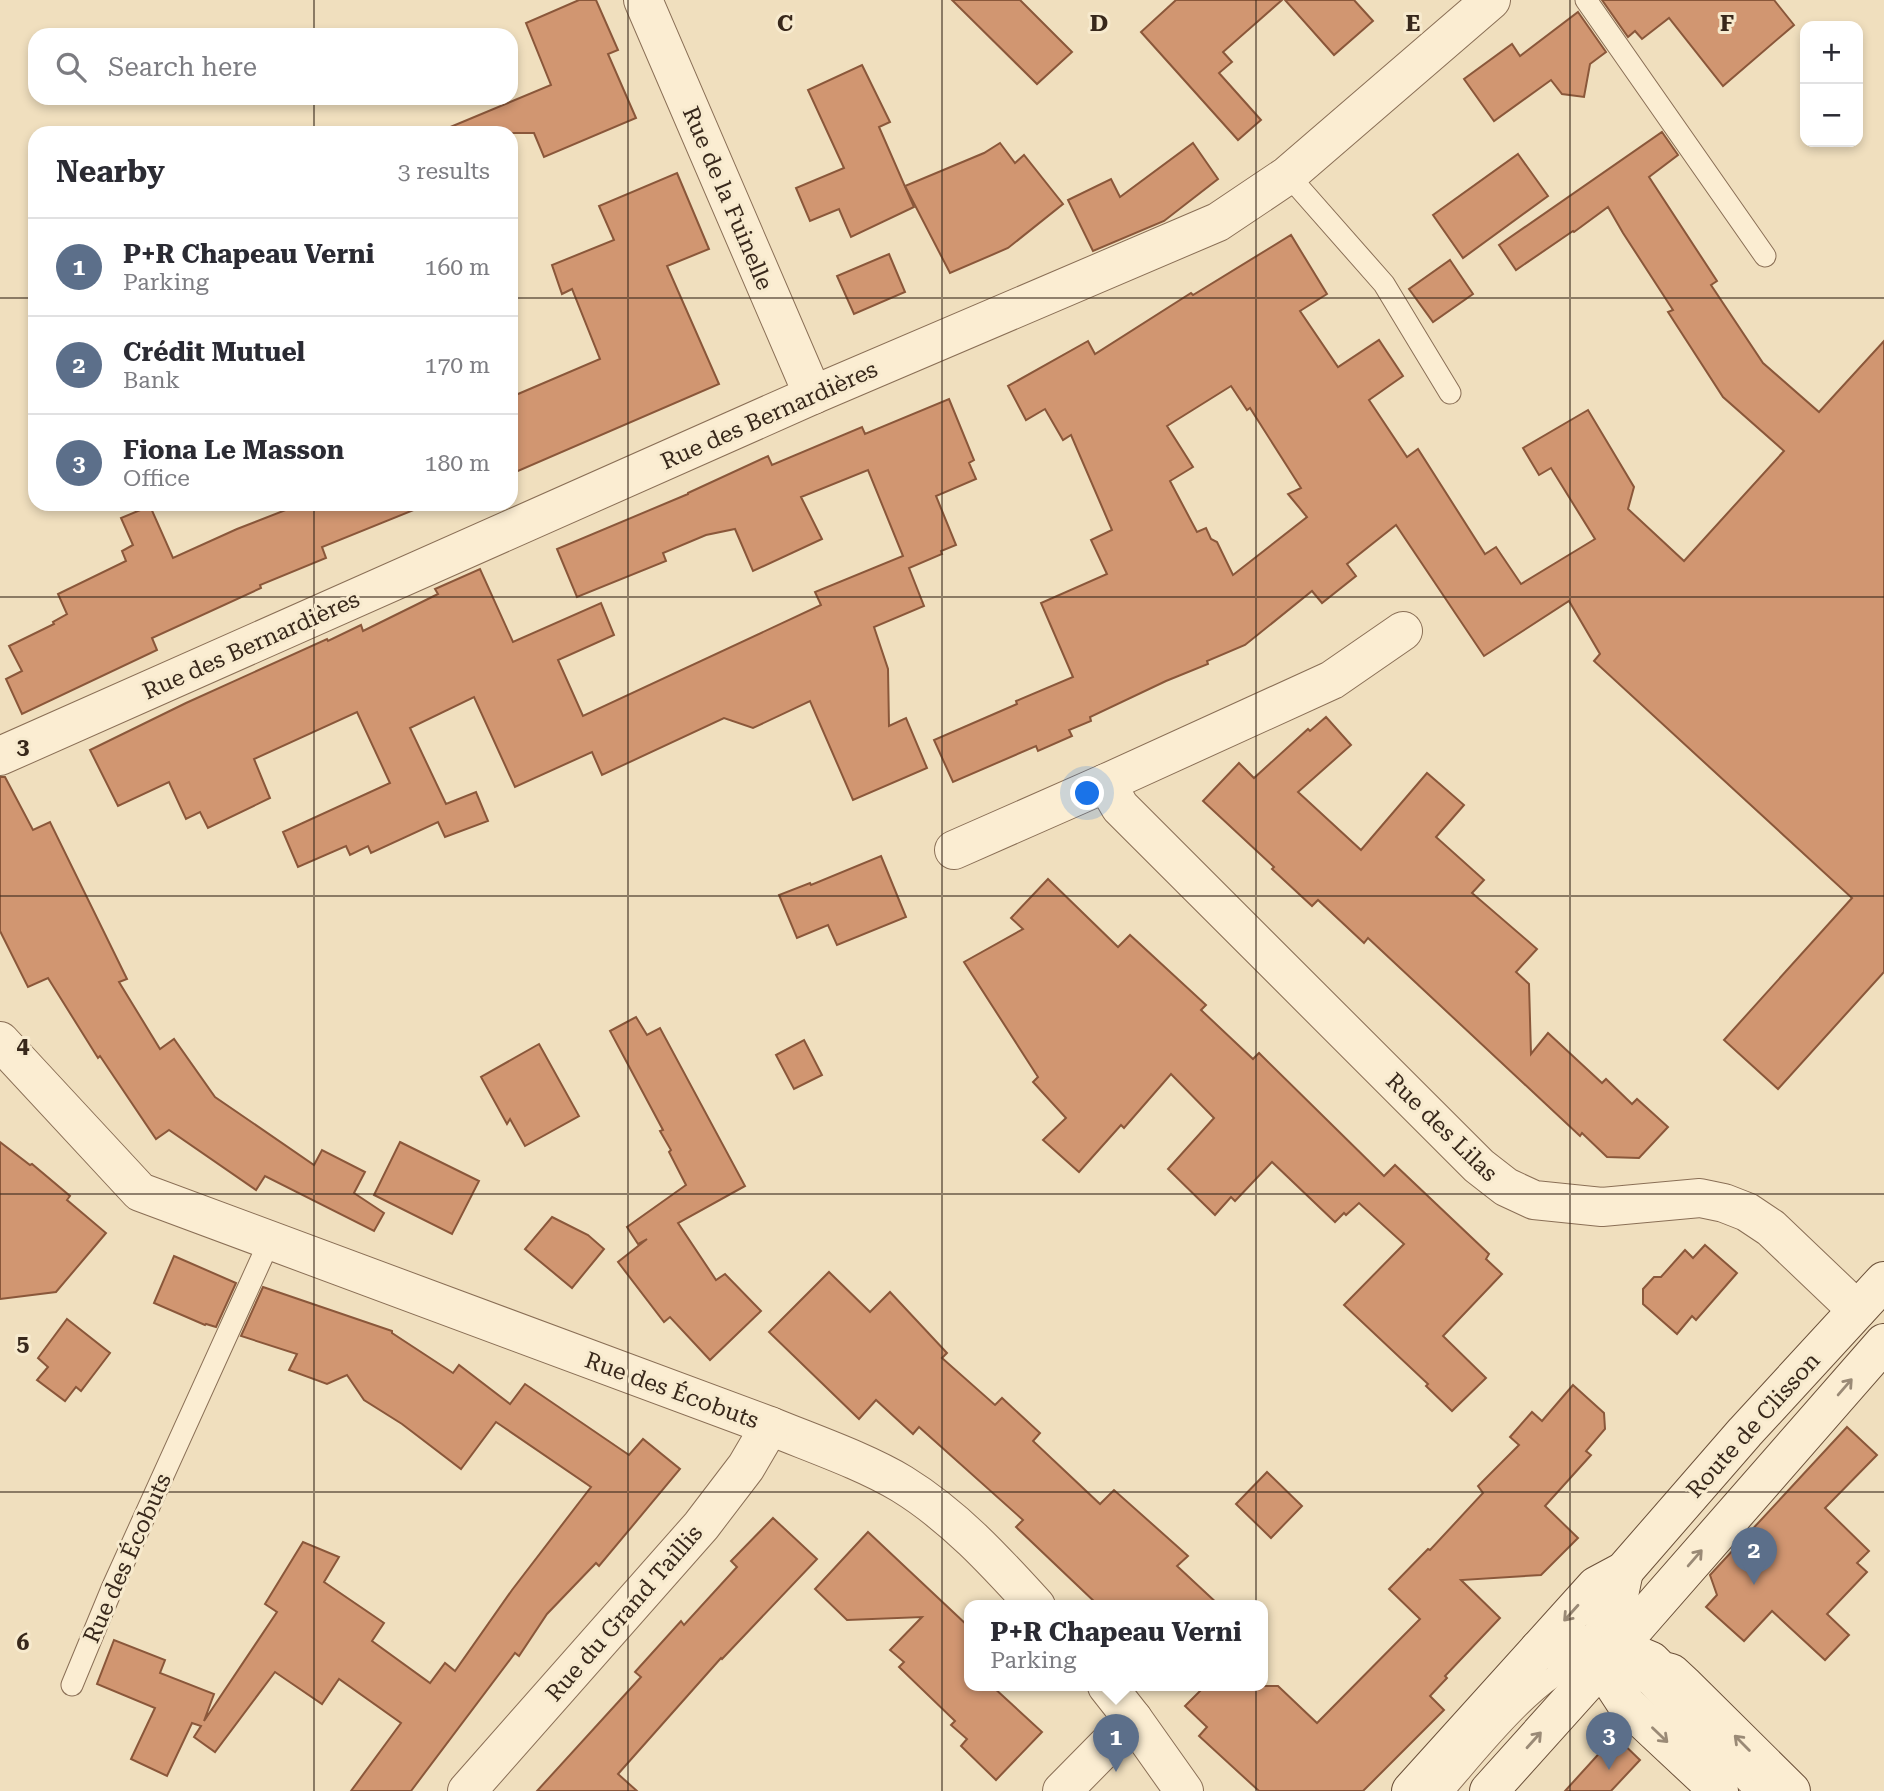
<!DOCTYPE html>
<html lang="en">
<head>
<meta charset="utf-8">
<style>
	body { margin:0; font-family:"Roboto Serif",serif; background:#f2f2f3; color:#2b2b33 }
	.controls { position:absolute; right:21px; top:21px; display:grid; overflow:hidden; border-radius:14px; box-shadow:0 4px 10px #0003 }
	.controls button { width:63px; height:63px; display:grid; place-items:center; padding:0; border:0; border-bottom:2px solid #e1e1e2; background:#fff; color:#2b2b33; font:35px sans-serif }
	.you { position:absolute; left:1088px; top:794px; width:24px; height:24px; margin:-18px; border:5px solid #fff; border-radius:50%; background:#1a73e8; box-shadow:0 0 0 10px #1a73e833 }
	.badge { display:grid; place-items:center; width:46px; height:46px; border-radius:50%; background:#111827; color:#fff; font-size:23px; font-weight:700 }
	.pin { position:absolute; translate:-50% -58px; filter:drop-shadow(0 2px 4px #0008) }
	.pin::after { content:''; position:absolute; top:37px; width:24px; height:21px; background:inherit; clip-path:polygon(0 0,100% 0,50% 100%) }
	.popup { position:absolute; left:964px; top:1600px; width:304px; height:91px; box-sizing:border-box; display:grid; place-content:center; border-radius:14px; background:#fff; filter:drop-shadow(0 2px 5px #0005); font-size:23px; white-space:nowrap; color:#7c7c81 }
	.popup b { font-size:26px; color:#2b2b33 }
	.popup::after { content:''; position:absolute; left:50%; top:100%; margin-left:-14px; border:14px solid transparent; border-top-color:#fff }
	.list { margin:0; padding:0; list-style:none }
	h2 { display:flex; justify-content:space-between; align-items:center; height:91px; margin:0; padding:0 28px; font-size:30px }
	h2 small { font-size:23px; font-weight:400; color:#7c7c81 }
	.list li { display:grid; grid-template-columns:46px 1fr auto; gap:21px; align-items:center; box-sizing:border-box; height:98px; padding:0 28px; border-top:2px solid #e1e1e2 }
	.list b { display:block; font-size:26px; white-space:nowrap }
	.list p { margin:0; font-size:23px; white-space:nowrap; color:#7c7c81 }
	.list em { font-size:23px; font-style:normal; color:#7c7c81 }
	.icon { flex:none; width:38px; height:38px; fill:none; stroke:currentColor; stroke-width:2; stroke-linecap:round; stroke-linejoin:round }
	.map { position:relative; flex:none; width:1884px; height:1791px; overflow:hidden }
	.search { position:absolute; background:#fff; box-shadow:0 4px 10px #0003; left:28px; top:28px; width:490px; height:77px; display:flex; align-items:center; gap:18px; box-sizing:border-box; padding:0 24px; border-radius:21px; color:#7c7c81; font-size:26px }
	.panel { position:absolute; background:#fff; box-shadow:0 4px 10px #0003; left:28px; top:126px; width:490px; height:385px; border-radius:21px }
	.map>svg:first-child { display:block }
</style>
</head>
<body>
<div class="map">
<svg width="1884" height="1791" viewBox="0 0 1884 1791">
	<rect width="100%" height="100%" fill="#f0dfbe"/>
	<!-- building -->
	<g fill="#d19671" stroke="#8a573a" stroke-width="2" fill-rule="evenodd">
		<polygon points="579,0 596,0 618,50 608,54 636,118 544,157 534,133 436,133 551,85 526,23"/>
		<polygon points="952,0 1020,0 1072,52 1037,84"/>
		<polygon points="1176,0 1282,0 1223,52 1232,62 1219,73 1261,120 1238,140 1141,32"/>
		<polygon points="1285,0 1354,0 1373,21 1334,55"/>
		<polygon points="1602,0 1774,0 1794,25 1723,86 1669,18 1642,39 1635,31 1628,37"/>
		<polygon points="1578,12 1606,52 1590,64 1584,97 1562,94 1551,80 1494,121 1464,79 1512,44 1520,56"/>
		<polygon points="862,65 890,122 879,127 914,207 851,237 839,209 810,221 796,188 844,168 808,90"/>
		<path d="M1662,132L1678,155L1649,177L1717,281L1711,285L1763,363L1819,412L1884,341V972L1778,1089L1724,1040L1852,898L1594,661L1600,654L1569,601L1484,656L1396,525L1347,564L1356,576L1322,603L1312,591L1245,645L1207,661L1208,664L1166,681L1090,717L1091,721L1069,730L1072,736L1038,751L1036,746L953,782L934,740L1017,704L1016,701L1073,677L1041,603L1107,574L1091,540L1112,530L1071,435L1063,440L1045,409L1026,420L1008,386L1088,341L1095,354L1191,293L1193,295L1291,235L1327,294L1300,311L1338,367L1379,340L1403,376L1369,400L1407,457L1418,449L1485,554L1496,547L1521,584L1595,539L1551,468L1539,475L1523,448L1588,410L1634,487L1628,509L1684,561L1784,451L1723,397L1668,312L1673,310L1623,233L1608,207L1574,232L1573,231L1516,270L1499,245ZM1231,386L1247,410L1250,408L1301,488L1288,494L1307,517L1233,575L1217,542L1211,539L1206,528L1197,532L1170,481L1193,467L1167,426Z"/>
		<polygon points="1000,143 1015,163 1024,155 1063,204 1008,248 950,273 905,186 984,153"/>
		<polygon points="1193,143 1218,179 1164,221 1093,251 1068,200 1111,179 1120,197"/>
		<polygon points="1518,154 1548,196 1463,258 1433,215"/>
		<polygon points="677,173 709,249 667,266 719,384 511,474 511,397 600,359 572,289 562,294 552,265 614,240 599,206"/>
		<polygon points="889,254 905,292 854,314 837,276"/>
		<polygon points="1450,260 1473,294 1433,322 1409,289"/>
		<polygon points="949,399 974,460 969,463 976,479 936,496 956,545 941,551 942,554 909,568 924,606 874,627 888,669 889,726 906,718 927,768 853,800 810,701 753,728 724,718 602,775 592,752 515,787 474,697 410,728 446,804 476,792 488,821 445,837 438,822 371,853 368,846 350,855 346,846 298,867 283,832 390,783 357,712 254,759 270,798 208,828 200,812 186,819 169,782 118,806 90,750 186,703 327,639 328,641 361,625 363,631 438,594 435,589 480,569 513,642 601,603 614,635 558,660 583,716 821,605 815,592 903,556 868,470 801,497 822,539 753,571 735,529 706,535 663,553 666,561 577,597 557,549 688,494 688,493 768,456 772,465 862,427 865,434"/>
		<polygon points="301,504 425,504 426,505 322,547 326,558 260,585 261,588 152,638 157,650 22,714 6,679 22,671 9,646 54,624 53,622 67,614 58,594 126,561 122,551 133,545 121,518 150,506 173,558 237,529"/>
		<polygon points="1326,717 1351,745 1298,792 1361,850 1427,773 1464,805 1436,837 1484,880 1472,893 1537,949 1516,972 1529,984 1531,1054 1548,1033 1602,1083 1606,1079 1632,1104 1637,1099 1668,1127 1639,1158 1607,1157 1582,1133 1580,1136 1368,938 1364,943 1318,900 1312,906 1272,869 1274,867 1203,801 1239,763 1254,778 1308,729 1310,731"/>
		<polygon points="0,777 5,777 33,830 50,822 127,979 119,982 160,1049 174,1039 215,1097 314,1165 322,1150 365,1172 354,1193 384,1213 374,1231 265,1176 256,1190 169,1130 156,1139 100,1056 98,1058 48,978 28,987 0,931"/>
		<polygon points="881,856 906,917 837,945 828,925 797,938 779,895 810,883 811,885"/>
		<polygon points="1048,879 1118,947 1130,935 1206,1005 1201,1010 1253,1059 1259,1053 1384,1176 1395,1165 1489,1254 1486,1259 1502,1274 1443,1336 1486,1378 1452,1411 1426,1386 1428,1384 1344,1305 1404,1244 1359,1203 1346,1215 1344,1213 1335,1222 1272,1162 1235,1201 1231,1197 1215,1215 1168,1169 1214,1118 1171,1074 1124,1128 1121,1125 1079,1172 1043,1140 1066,1118 1033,1082 1038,1077 964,962 1023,929 1011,918"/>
		<polygon points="636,1017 647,1035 660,1028 745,1186 678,1223 716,1280 725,1274 761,1311 710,1360 670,1317 664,1322 618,1262 647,1239 638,1244 627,1227 686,1185 669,1152 671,1150 660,1131 663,1130 610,1031"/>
		<polygon points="804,1040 822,1075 794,1089 776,1055"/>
		<polygon points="539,1044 579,1116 525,1146 510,1119 507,1124 481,1077"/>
		<polygon points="0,1142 30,1165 32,1164 70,1196 67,1200 106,1233 56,1292 0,1299"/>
		<polygon points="400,1142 479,1181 452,1234 374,1195"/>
		<polygon points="552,1217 588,1235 604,1249 572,1288 525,1249"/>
		<polygon points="1705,1245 1737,1273 1696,1320 1692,1316 1677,1334 1643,1304 1643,1289 1654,1277 1661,1277 1685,1250 1693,1258"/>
		<polygon points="174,1256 236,1283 216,1327 206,1324 205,1325 154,1303"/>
		<polygon points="829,1272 870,1312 890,1292 947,1353 942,1358 995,1405 1002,1398 1040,1433 1033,1441 1100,1504 1114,1490 1188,1556 1177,1566 1220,1606 1099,1606 1016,1527 1023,1520 919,1427 913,1434 876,1400 859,1419 769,1332"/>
		<polygon points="263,1287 392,1331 392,1333 453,1373 459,1365 510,1404 525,1384 629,1455 643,1439 680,1469 599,1566 596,1563 547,1614 519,1656 515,1653 411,1791 351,1791 401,1723 339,1679 322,1704 275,1672 215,1752 194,1737 201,1726 192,1723 167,1776 131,1759 155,1708 97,1684 114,1640 165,1660 160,1673 214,1694 204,1721 277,1612 265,1604 303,1542 339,1557 324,1582 384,1623 372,1641 430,1683 445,1663 455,1671 512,1590 591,1487 496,1422 461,1469 402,1424 364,1400 347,1375 327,1384 289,1370 297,1354 241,1336"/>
		<polygon points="67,1319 110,1353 81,1391 76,1387 65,1401 37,1380 48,1367 38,1358"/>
		<polygon points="1573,1385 1604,1413 1605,1429 1586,1451 1591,1455 1545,1506 1578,1538 1541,1575 1461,1580 1500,1618 1445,1676 1447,1678 1430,1696 1444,1710 1363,1791 1259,1791 1199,1736 1207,1727 1185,1706 1205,1686 1278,1686 1317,1723 1420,1619 1389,1589 1428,1549 1430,1550 1483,1493 1478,1486 1519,1445 1510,1437 1532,1412 1542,1421"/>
		<polygon points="1847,1427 1877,1455 1825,1508 1869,1551 1857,1563 1867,1572 1827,1614 1849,1635 1825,1660 1772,1611 1744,1641 1706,1607 1717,1595 1710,1575"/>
		<polygon points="1267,1472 1302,1506 1271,1538 1236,1504"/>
		<polygon points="773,1518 817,1559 722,1659 721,1658 618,1774 637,1791 537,1791 641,1677 635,1672 681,1621 684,1625 737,1567 731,1561"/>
		<polygon points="868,1532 969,1627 969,1686 992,1686 1042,1732 996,1780 961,1746 967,1739 951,1725 955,1721 899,1667 904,1662 890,1650 922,1617 847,1620 815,1589"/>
		<polygon points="1615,1736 1640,1760 1611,1791 1565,1791"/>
	</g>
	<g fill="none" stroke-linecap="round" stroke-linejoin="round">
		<defs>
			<g id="lane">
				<polyline points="1586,0 1765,256"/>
				<polyline points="1288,175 1384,284 1450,393"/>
				<polyline points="72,1685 113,1586 270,1240"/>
				<path d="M1443,1791C1477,1753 1545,1662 1597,1658C1602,1657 1607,1656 1612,1657C1633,1665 1653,1690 1668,1705C1698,1734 1727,1762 1756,1791"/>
			</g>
			<g id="street">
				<polyline points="643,0 813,395"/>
				<polyline points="0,756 813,395 1218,222 1288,175 1491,0"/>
				<polyline points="1106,783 1120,807 1479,1166 1506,1187 1534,1200 1602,1207 1700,1198 1724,1203 1747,1212 1771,1228 1857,1310"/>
				<polyline points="954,850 1106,783 1332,680 1403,631"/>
				<path d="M0,1041L140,1192L770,1426C811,1443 864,1461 902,1484C954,1516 995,1561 1036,1606"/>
				<polyline points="1107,1686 1133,1719 1184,1791"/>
				<polyline points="467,1791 701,1526 746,1467 770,1426"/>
				<polyline points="1062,1791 1133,1719"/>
			</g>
			<g id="secondary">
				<polyline points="1624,1571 1619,1595 1609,1609 1601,1645 1604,1663 1612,1682 1627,1705 1719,1791"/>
				<polyline points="1539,1649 1554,1650 1585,1645 1618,1647 1651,1661 1660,1670 1671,1673 1685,1686 1791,1791"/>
				<polyline points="1411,1791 1596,1586 1624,1571 1745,1432 1884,1281"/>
				<polyline points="1489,1791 1604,1663 1884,1343"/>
			</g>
		</defs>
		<!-- lane casing -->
		<use href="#lane" stroke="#8a6f56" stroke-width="23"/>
		<!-- street casing -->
		<use href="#street" stroke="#8a6f56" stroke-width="40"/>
		<!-- secondary casing -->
		<use href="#secondary" stroke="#6b5039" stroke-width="40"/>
		<!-- lane -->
		<use href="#lane" stroke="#fbedd2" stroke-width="21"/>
		<!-- street -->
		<use href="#street" stroke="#fbedd2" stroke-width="38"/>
		<!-- secondary -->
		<use href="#secondary" stroke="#fbedd2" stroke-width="38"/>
	</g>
	<!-- one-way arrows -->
	<defs><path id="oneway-shaft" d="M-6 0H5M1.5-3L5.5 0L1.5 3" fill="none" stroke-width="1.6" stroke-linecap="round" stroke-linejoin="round" transform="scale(1.75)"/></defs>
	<g stroke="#9a8a76">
		<use href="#oneway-shaft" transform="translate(1845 1387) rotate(-49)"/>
		<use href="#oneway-shaft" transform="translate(1695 1558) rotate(-49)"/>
		<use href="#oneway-shaft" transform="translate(1571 1613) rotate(132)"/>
		<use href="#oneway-shaft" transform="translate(1660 1735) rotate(44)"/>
		<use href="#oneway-shaft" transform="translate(1534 1740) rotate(-48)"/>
		<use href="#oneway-shaft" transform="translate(1742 1743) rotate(-135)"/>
	</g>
	<!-- grid -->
	<path fill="none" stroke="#38281b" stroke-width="2" stroke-opacity="0.55" d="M314,0V35M628,0V1791M942,0V1791M1256,0V1791M1570,0V1791M314,98V133M0,298H35M511,298H1884M314,504V1791M0,597H1884M0,896H1884M0,1194H1884M0,1492H1884"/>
	<g text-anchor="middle" stroke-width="6" stroke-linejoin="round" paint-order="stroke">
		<!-- street labels -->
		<g font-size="23" fill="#38281b" stroke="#f7eace">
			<text transform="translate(728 198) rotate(67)" y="8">Rue de la Fuinelle</text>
			<text transform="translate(769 415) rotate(-24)" y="8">Rue des Bernardières</text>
			<text transform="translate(251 645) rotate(-24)" y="8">Rue des Bernardières</text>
			<text transform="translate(1442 1127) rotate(44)" y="8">Rue des Lilas</text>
			<text transform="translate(672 1390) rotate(20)" y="8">Rue des Écobuts</text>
			<text transform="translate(1753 1425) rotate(-48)" y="8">Route de Clisson</text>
			<text transform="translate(127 1558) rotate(-66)" y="8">Rue des Écobuts</text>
			<text transform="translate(624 1613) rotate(-49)" y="8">Rue du Grand Taillis</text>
		</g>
	</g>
	<g font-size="23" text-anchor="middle" font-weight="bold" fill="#38281b" stroke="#f7eace" stroke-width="6" stroke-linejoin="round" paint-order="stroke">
		<text x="785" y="31">C</text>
		<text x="1099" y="31">D</text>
		<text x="1413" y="31">E</text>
		<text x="1727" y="31">F</text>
		<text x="23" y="754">3</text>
		<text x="23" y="1053">4</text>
		<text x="23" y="1351">5</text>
		<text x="23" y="1650">6</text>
	</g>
</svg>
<div class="controls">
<button>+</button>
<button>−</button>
</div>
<div class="you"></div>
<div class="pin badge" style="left:1116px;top:1772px;background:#5c6f8a">1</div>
<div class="popup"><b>P+R Chapeau Verni</b>Parking</div>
<div class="pin badge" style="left:1754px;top:1585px;background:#5c6f8a">2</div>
<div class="pin badge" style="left:1609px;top:1770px;background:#5c6f8a">3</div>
<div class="search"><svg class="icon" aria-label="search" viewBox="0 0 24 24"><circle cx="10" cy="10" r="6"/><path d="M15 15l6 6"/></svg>Search here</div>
<section class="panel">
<h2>Nearby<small>3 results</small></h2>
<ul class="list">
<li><span class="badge" style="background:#5c6f8a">1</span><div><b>P+R Chapeau Verni</b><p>Parking</p></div><em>160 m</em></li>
<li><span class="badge" style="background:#5c6f8a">2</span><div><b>Crédit Mutuel</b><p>Bank</p></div><em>170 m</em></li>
<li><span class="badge" style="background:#5c6f8a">3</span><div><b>Fiona Le Masson</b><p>Office</p></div><em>180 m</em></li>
</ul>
</section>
</div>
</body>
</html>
